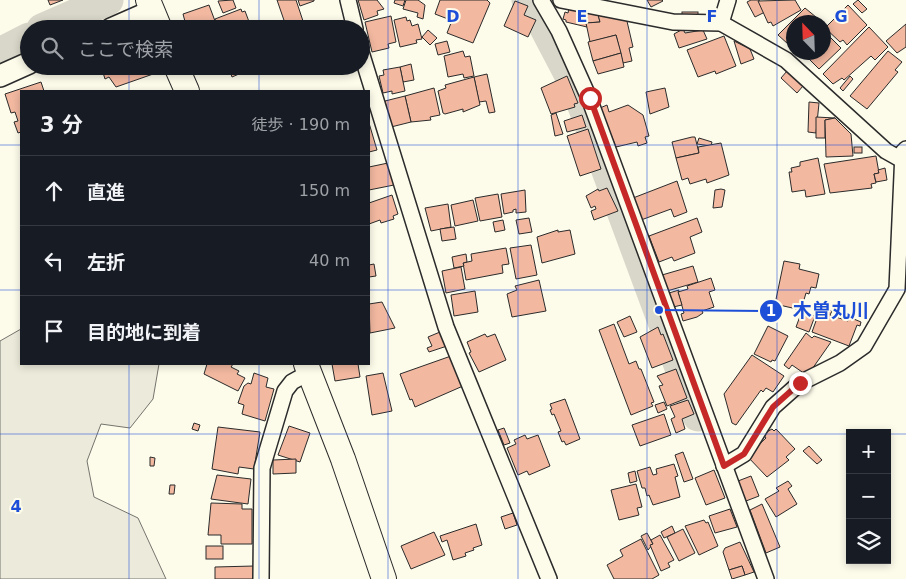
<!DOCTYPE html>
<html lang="ja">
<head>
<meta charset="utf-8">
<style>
	body { margin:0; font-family:"DejaVu Sans","Noto Sans JP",sans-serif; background:#242831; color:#f1f3f6 }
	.controls { position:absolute; right:15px; bottom:15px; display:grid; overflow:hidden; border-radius:0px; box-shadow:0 2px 8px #0003 }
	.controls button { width:45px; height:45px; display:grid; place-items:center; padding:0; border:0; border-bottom:1px solid #363941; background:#171b24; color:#f1f3f6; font:25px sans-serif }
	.compass { position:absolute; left:786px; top:15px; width:45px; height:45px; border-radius:50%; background:#171b24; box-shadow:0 2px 8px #0003; rotate:337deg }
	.stop { position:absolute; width:15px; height:15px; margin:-11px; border:4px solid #c62828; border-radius:50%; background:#fff }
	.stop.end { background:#c62828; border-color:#fff; box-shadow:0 1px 5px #0008 }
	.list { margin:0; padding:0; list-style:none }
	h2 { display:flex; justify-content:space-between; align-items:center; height:65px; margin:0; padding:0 20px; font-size:21px }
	h2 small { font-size:16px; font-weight:400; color:#9ea1a6 }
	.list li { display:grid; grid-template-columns:32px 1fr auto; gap:15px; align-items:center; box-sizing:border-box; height:70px; padding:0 20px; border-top:1px solid #363941 }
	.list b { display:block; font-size:19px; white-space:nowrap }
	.list em { font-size:16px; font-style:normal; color:#9ea1a6 }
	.icon { flex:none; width:28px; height:28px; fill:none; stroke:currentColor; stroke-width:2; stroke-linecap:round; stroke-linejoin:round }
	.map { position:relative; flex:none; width:906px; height:579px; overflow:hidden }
	.search { position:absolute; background:#171b24; box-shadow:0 2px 8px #0003; left:20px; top:20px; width:350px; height:55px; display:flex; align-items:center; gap:12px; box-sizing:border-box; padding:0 18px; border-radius:28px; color:#9ea1a6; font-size:19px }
	.panel { position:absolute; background:#171b24; box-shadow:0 2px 8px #0003; left:20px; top:90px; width:350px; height:275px; border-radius:0px }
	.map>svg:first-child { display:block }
</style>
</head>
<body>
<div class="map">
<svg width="906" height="579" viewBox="0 0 906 579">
	<rect width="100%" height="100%" fill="#fdfbea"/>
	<!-- green -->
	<polygon fill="#ecebdb" stroke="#74746e" points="21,329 21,364 159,364 153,399 130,428 101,424 87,461 94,497 138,518 166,579 0,579 0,341"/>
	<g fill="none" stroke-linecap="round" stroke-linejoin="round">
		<!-- river -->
		<g stroke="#d8d7c9" stroke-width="31">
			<polyline points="527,0 533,5 576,87 698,416"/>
			<polyline points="42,29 108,0"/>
			<polyline points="0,53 29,38"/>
		</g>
	</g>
	<!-- building -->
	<g fill="#f2b8a0" stroke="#2b2b2b">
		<polygon points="48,0 63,0 50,5"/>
		<polygon points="233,0 236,8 223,13 218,1"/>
		<polygon points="277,0 296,0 305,27 287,29"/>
		<polygon points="298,0 314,0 314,1 300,6"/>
		<polygon points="358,0 377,0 384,9 377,11 378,15 364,20"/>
		<polygon points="395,0 405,0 403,6 394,3"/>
		<polygon points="406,0 418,0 425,5 423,19 417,17 418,13 403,9"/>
		<polygon points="440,0 487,0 490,3 473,43 447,33 453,18 448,17 448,19 435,14"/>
		<polygon points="647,0 662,0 663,1 651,7"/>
		<polygon points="751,0 759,0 765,12 755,17 747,2"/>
		<polygon points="795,0 801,10 773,26 771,22 768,23 758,1"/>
		<polygon points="858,0 867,9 862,13 853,4"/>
		<polygon points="515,1 528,6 524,15 536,20 528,37 504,26"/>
		<polygon points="570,4 597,10 600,22 586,23 587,27 566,22 566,20 563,19 565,12 568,13"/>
		<polygon points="209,5 218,29 187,29 183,14"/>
		<polygon points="848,5 867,25 847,45 843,40 840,42 825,28"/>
		<polygon points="805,8 822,22 794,22 794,41 788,44 778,35"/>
		<polygon points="241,9 242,12 245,11 251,27 219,29 215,19"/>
		<polygon points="597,11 616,15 617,19 626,17 633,47 629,48 632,61 623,63 616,35 590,42 586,23 600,22"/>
		<rect x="682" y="12" width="16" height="5"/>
		<polygon points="391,16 396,42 388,44 389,48 372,52 365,22"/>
		<polygon points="406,17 407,21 410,20 412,26 418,24 422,39 416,40 417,43 400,47 394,20"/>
		<polygon points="906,24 906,47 897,53 886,41"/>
		<polygon points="869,27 888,47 875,60 871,56 844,80 842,78 833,84 823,74"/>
		<polygon points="683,29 685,33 703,30 707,39 679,48 674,34"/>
		<polygon points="428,30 437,38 430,45 422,37"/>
		<polygon points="824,31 841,48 819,69 802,52 824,52"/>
		<polygon points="616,35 621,53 593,61 588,42"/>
		<polygon points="724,36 736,66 716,74 715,71 698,77 687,50"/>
		<polygon points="447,41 450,52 438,55 435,44"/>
		<polygon points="734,41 750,49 754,59 741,64"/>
		<polygon points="463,51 465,57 470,56 474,76 464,78 463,74 448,77 444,56"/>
		<polygon points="888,51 902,62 895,70 898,72 867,109 850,96"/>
		<polygon points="621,53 624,67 598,74 593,61"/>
		<polygon points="411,64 414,80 403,82 400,67"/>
		<polygon points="101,66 153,66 156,73 116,87 109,77 105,79"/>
		<polygon points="228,66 255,66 255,67 232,77"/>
		<polygon points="400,67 405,91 392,94 392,91 383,93 379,76 384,75 383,70"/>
		<polygon points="787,71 803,86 797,93 781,78"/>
		<polygon points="487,74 495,112 489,113 486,101 479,102 474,77"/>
		<polygon points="567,76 578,103 574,104 575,107 551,114 541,88"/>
		<polygon points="850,76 853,79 843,91 840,88"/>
		<polygon points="474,77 480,105 463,112 463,109 445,114 443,113 438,91 446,88 445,85"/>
		<polygon points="41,82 44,91 21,91 21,132 18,133 14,122 18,121 15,112 11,113 5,94"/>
		<polygon points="434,88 440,115 430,117 431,120 411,122 405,96"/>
		<polygon points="665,88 669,107 650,114 646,92"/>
		<polygon points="405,96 411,122 391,127 385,101"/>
		<polygon points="809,102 819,103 816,133 808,132"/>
		<polygon points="607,105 609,112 628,105 643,115 649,136 645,137 647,143 638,146 637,142 616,147 600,108"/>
		<polygon points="556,113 563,134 555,136 551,115"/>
		<polygon points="582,115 586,127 567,132 564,121"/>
		<polygon points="816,117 835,118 825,120 825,138 816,138"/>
		<polygon points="835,118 851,134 853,156 826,157 825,120"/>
		<polygon points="369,123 377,150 369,152"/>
		<polygon points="588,129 601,169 580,176 567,136"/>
		<polygon points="692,137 695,137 699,153 676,158 672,142"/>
		<polygon points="699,138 712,142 711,146 697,144"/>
		<polygon points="721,143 729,175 707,183 706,179 690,184 688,178 682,180 676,158 699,153 698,147"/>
		<rect x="854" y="147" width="8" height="6"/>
		<polygon points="876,156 879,173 874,174 876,183 871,184 872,188 830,193 824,164"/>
		<polygon points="818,158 825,194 806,197 805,190 792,192 789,172 792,172 791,168 800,166 800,162"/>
		<polygon points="388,163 394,185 369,190 369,167"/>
		<polygon points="885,168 887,180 876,182 874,174 879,173 878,170"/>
		<polygon points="677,181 687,212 674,217 671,209 641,220 633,198"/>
		<polygon points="607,188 618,211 594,220 591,211 596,209 595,206 591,208 586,196 598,189 599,191"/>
		<polygon points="721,189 725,190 722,207 713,208 715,190"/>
		<polygon points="525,190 526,212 516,213 516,209 513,210 513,212 504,214 501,194"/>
		<polygon points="498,194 502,217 480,221 475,198"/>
		<polygon points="392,195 398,214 393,216 394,219 381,223 380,220 369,224 369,203"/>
		<polygon points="473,200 478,221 455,226 451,205"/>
		<polygon points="448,204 451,227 431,231 425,208"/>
		<polygon points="529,218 532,232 519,234 516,220"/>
		<polygon points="697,218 702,232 690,237 695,253 674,261 672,257 659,262 649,236"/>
		<polygon points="503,220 505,230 495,232 493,222"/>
		<polygon points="454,227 456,239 442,241 440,229"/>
		<polygon points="558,230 558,232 570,230 575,254 542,263 537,237"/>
		<polygon points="531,245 537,275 516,279 510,248"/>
		<polygon points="506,248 509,264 502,265 503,273 466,280 463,263 472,261 471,254"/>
		<polygon points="466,254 467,262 463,263 464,266 454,268 452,257"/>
		<polygon points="784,261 800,264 799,269 819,274 816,288 811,287 809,294 806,293 801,310 775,304"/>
		<polygon points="374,264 376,276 369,277 369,265"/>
		<polygon points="693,266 698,282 667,291 662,275"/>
		<polygon points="461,267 465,289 446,293 442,271"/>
		<polygon points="711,278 715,290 709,292 714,307 702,311 703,313 697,317 683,321 681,314 684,313 678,292 688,289 687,286"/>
		<polygon points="539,280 546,311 512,317 507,294 517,290 515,286"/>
		<polygon points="679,290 678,292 682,305 673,307 669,293"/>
		<polygon points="475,291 478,312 454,316 451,295"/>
		<polygon points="382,302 395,328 370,333 369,304"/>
		<polygon points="821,307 832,311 830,315 848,321 849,317 861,322 860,326 857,325 849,346 812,332"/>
		<polygon points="802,311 815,316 809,332 796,327"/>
		<polygon points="630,316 637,332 624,337 617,322"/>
		<polygon points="614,324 629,364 636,361 639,369 641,369 654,402 651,403 653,406 631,415 599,330"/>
		<polygon points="768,326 788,336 775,361 772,360 771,362 754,354"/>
		<polygon points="658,327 661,335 663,334 673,360 652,368 640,337"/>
		<polygon points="440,332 447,346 429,352 427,348 432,346 428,337"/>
		<polygon points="806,333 812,338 814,336 831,342 810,372 805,374 792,365 789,369 784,365"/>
		<polygon points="485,334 487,337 495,334 506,360 479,372 469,353 471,352 467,342"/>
		<polygon points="752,355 784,376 773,392 766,388 763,392 761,390 736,425 732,423 724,394"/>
		<polygon points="451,356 463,386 415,407 412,399 410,400 400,374"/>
		<polygon points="207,364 233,364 231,367 239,371 237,374 245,378 238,391 204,374"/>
		<polygon points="332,364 358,364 360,377 335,381"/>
		<polygon points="676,369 687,398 667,406 659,386 663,385 657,376"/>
		<polygon points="254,373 268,378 266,387 274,389 265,421 242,414 244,405 238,403 244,386 248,383 251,384"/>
		<polygon points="383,373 392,411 372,415 366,376"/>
		<polygon points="565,399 580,439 566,445 564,441 562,442 558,432 561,431 554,414 552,415 550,410 552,409 550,404"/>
		<polygon points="688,400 694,414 682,419 685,429 676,433 671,419 675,417 670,406"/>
		<polygon points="664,402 667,409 658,413 655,405"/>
		<polygon points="664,414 671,435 640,446 632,425"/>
		<polygon points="194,423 200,425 198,431 192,429"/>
		<polygon points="289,426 310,433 300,462 278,455"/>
		<polygon points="218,427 260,432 254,469 239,467 238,474 212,469"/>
		<polygon points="504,428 510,443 504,445 498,430"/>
		<polygon points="772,429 774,431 776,429 795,449 786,457 789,460 767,477 747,456 766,438 763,434"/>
		<polygon points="525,435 527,439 538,435 550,466 529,475 527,471 518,475 507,448 516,444 514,440"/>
		<polygon points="809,446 822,460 817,464 803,451"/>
		<polygon points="683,452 693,479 684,482 675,455"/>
		<polygon points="150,457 155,458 154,466 150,466"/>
		<polygon points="296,459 296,473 273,474 273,460"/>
		<polygon points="674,464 678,476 675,477 680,497 653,505 649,495 647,496 645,488 642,488 637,471 650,467 653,475 657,474 656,469"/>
		<polygon points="714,470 725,498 706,505 695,478"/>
		<polygon points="635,471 637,481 630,483 628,473"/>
		<polygon points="217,475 251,479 248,504 211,499"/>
		<polygon points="751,476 759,496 746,501 738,481"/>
		<polygon points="788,481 792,486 788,489 797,504 776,517 765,499 779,491 776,488"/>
		<polygon points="636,484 642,507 637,508 639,515 619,520 611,490"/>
		<polygon points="170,485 175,485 174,494 169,494"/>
		<polygon points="211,503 242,504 242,509 252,509 252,544 221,544 221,535 208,535"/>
		<polygon points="762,504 780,547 766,553 750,510"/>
		<polygon points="730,509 737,527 715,533 709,516"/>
		<polygon points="513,513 517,525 505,529 501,517"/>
		<polygon points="704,520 706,523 708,522 718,546 699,555 685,526"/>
		<polygon points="476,524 482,545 473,548 474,550 465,553 466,556 453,560 447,540 442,542 440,536"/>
		<polygon points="672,526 675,533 664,538 661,532"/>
		<polygon points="683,529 695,553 679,561 667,537"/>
		<polygon points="434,532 445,555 411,569 401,546"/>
		<polygon points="647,533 653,544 648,550 641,536"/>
		<polygon points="660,535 674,560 668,563 670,567 661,571 650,545 653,544 651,540"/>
		<polygon points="641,539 659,575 652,579 614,579 607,565 623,556 620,550"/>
		<polygon points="740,542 754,572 745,575 742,566 729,570 723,552 725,548"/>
		<rect x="206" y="546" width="17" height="13"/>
		<polygon points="254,566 254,579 215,579 215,567"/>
		<polygon points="742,566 745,575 732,579 729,570"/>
	</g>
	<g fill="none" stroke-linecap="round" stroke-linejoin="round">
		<defs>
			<g id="street">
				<polyline points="348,0 355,29"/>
				<polyline points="541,0 559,31 589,98 766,579"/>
				<polyline points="561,0 673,22 721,23 786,60 886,151 902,160"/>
				<polyline points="721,23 728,0"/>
				<polyline points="361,52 446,327 549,579"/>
				<polyline points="724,466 744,454 773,407 800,383 840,363 864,346 897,289 903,152 906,149"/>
				<polyline points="261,579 262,468 285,391 292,382 310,372"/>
			</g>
			<g id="secondary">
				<polyline points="111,29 152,11"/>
				<polyline points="0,76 29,63"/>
			</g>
			<g id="primary">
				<polyline points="148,0 160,29"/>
				<polyline points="176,66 187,91"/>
				<polyline points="306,364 343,459 384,579"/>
			</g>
		</defs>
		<!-- street casing -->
		<use href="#street" stroke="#2b2b2b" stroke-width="18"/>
		<!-- secondary casing -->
		<use href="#secondary" stroke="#2b2b2b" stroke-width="24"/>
		<!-- primary casing -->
		<use href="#primary" stroke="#2b2b2b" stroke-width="26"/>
		<!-- street -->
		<use href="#street" stroke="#fdfbea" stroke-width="15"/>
		<!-- secondary -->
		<use href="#secondary" stroke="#fdfbea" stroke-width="21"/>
		<!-- primary -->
		<use href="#primary" stroke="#fdfbea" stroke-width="24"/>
	</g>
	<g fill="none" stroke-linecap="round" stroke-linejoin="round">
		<!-- route -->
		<polyline stroke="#c62828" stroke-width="6" points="590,98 724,466 744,454 773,407 800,383"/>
	</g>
	<!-- grid -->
	<path fill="none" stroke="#1d4ed8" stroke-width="1" stroke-opacity="0.55" d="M129,0V29M259,0V29M388,0V579M518,0V579M647,0V579M777,0V579M129,66V91M259,66V91M0,145H21M369,145H906M0,290H21M369,290H906M129,364V579M259,364V579M0,434H850M887,434H906"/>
	<g font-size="16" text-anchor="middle" font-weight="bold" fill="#1d4ed8" stroke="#fdfbea" stroke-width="4" stroke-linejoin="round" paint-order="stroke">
		<text x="453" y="22">D</text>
		<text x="582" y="22">E</text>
		<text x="712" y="22">F</text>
		<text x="841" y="22">G</text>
		<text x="16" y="512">4</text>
	</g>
	<!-- callouts -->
	<path fill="none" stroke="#1d4ed8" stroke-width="2" d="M659 310L771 311"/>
	<g fill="#1d4ed8" stroke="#fdfbea" stroke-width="2">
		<circle cx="659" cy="310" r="5"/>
		<circle cx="771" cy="311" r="12"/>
	</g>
	<g font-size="15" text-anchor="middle" font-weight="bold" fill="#fff">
		<text x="771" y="316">1</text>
	</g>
	<g font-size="19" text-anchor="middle" font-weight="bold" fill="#1d4ed8" stroke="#fdfbea" stroke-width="4" stroke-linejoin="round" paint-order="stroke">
		<text x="831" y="317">木曽丸川</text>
	</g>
</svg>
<div class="controls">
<button>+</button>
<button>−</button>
<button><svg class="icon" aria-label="layers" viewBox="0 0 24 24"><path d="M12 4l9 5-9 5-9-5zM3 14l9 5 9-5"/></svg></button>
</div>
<svg class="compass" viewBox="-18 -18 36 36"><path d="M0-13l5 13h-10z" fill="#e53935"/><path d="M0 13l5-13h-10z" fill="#9ea1a6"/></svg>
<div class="stop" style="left:590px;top:98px"></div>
<div class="stop end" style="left:800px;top:383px"></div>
<div class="search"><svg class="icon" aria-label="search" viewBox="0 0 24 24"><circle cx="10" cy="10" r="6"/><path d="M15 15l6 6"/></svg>ここで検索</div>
<section class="panel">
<h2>3 分<small>徒歩 · 190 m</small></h2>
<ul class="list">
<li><svg class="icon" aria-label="ahead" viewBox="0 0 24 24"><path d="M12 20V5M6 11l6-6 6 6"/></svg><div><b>直進</b></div><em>150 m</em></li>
<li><svg class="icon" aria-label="left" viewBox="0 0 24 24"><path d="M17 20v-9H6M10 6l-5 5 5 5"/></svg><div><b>左折</b></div><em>40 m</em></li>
<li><svg class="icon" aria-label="arrive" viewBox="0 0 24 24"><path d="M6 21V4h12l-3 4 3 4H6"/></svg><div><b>目的地に到着</b></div></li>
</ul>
</section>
</div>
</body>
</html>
